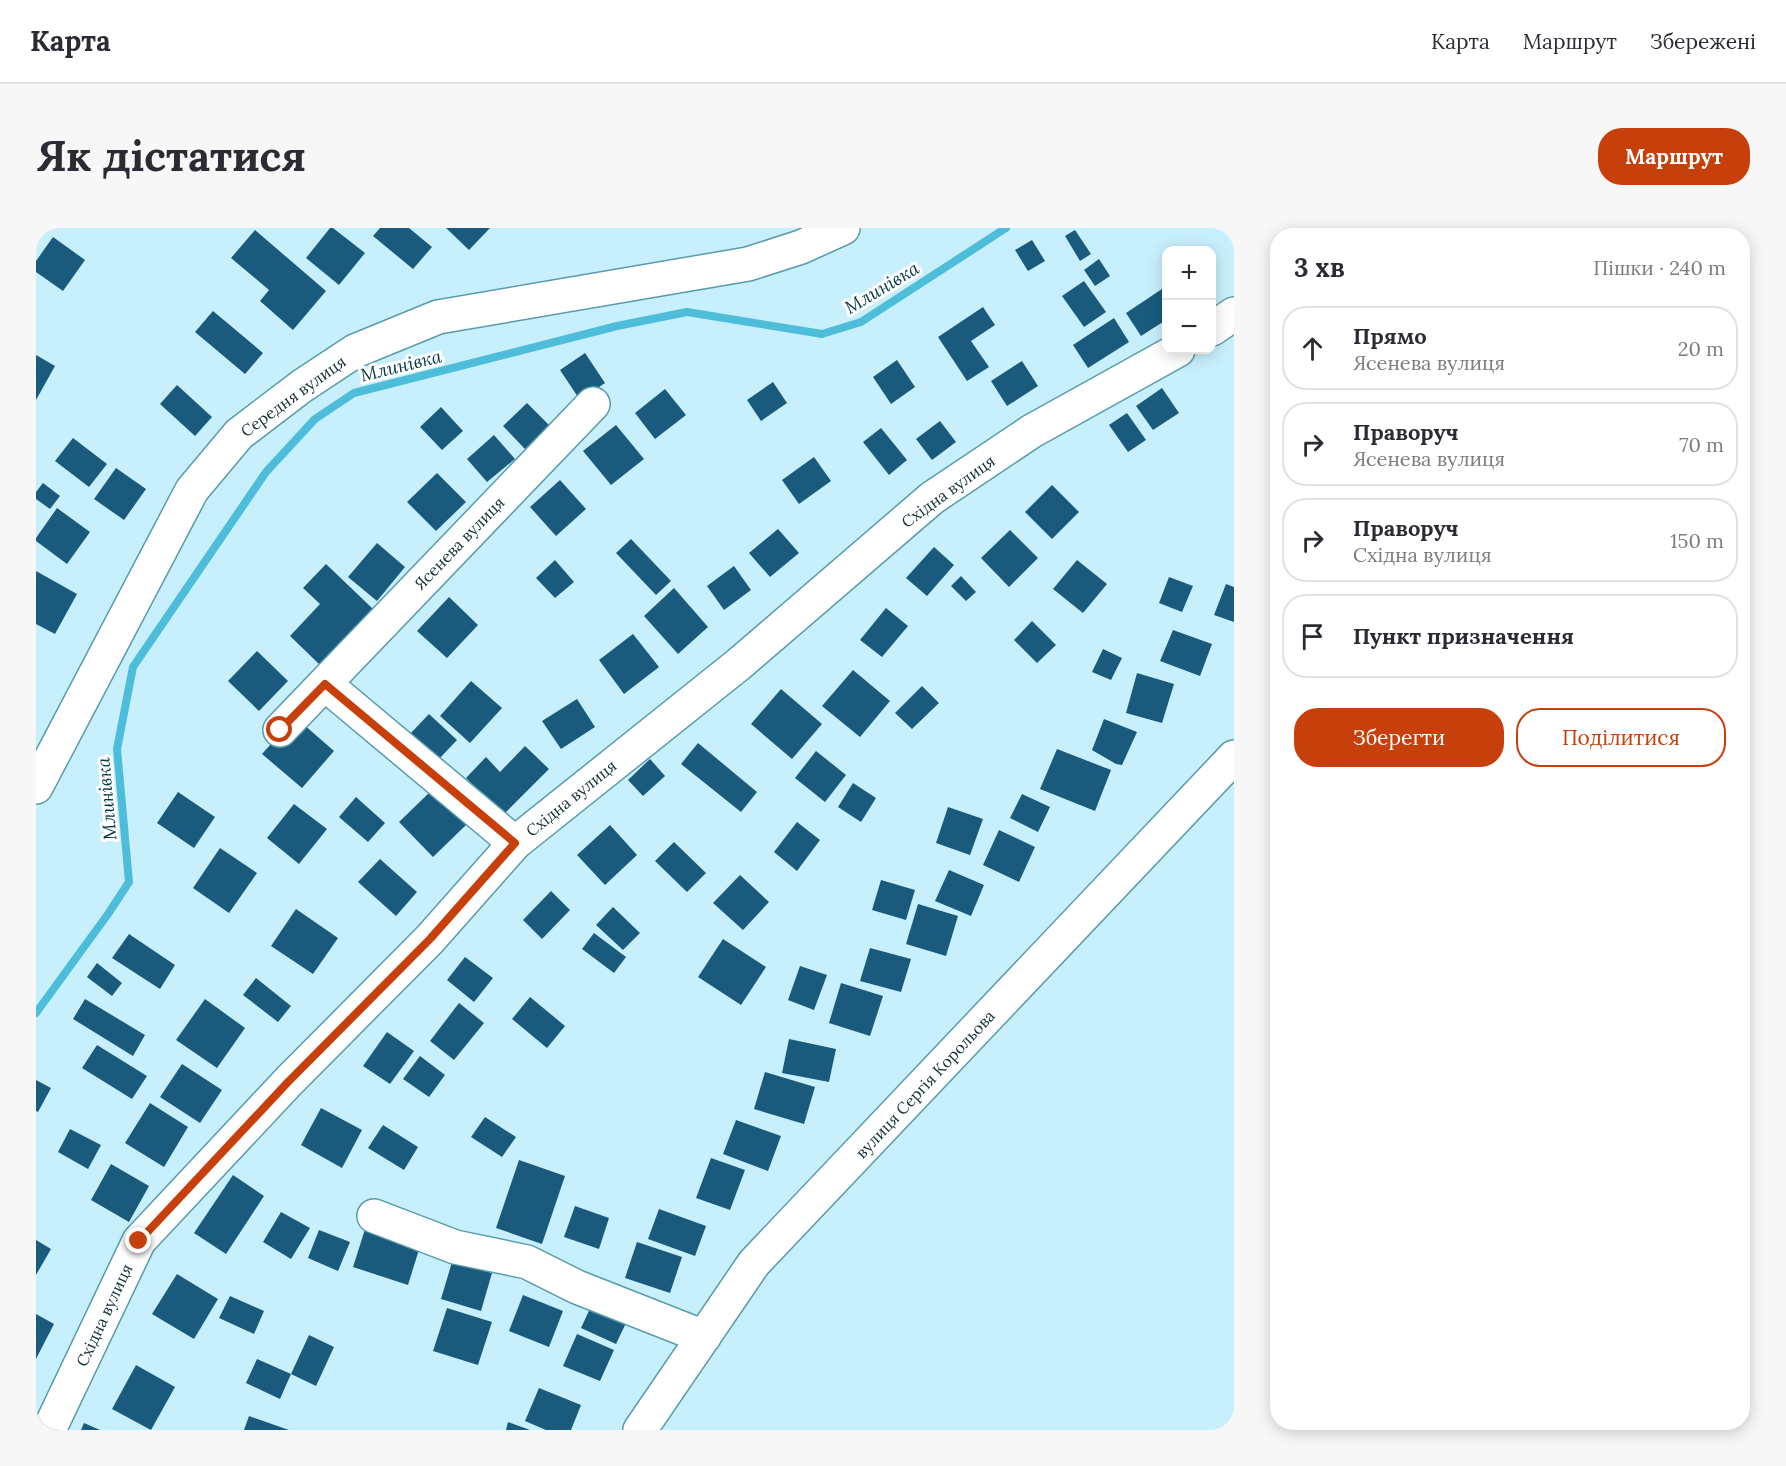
<!DOCTYPE html>
<html lang="uk">
<head>
<meta charset="utf-8">
<style>
	body { margin:0; font-family:Lora,serif; background:#f7f7f7; color:#2b2b33 }
	.controls { position:absolute; right:18px; top:18px; display:grid; overflow:hidden; border-radius:12px; box-shadow:0 3px 15px #0003 }
	.controls button { width:54px; height:54px; display:grid; place-items:center; padding:0; border:0; border-bottom:2px solid #e1e1e2; background:#fff; color:#2b2b33; font:30px sans-serif }
	.stop { position:absolute; width:18px; height:18px; margin:-14px; border:4px solid #c73f0b; border-radius:50%; background:#fff }
	.stop.end { background:#c73f0b; border-color:#fff; box-shadow:0 2px 6px #0008 }
	.list { margin:0; padding:0; list-style:none }
	h2 { display:flex; justify-content:space-between; align-items:center; height:78px; margin:0; padding:0 24px; font-size:26px }
	h2 small { font-size:20px; font-weight:400; color:#7c7c81 }
	.list li { display:grid; grid-template-columns:39px 1fr auto; gap:18px; align-items:center; box-sizing:border-box; height:84px; margin:0 12px 12px; padding:0 12px; border:2px solid #e1e1e2; border-radius:24px }
	.list b { display:block; font-size:22px; white-space:nowrap }
	.list p { margin:0; font-size:20px; white-space:nowrap; color:#7c7c81 }
	.list em { font-size:20px; font-style:normal; color:#7c7c81 }
	.actions { display:flex; gap:12px; padding:18px 24px }
	.actions a { flex:1; padding:14px 0; border:2px solid #c73f0b; border-radius:24px; text-align:center; font-size:21px; color:#c73f0b }
	.actions .main { background:#c73f0b; color:#fff }
	.icon { flex:none; width:33px; height:33px; fill:none; stroke:currentColor; stroke-width:2; stroke-linecap:round; stroke-linejoin:round }
	.map { position:relative; flex:none; width:1198px; height:1202px; overflow:hidden; border-radius:24px }
	header { display:flex; align-items:center; gap:36px; box-sizing:border-box; height:84px; padding:0 30px; background:#fff; border-bottom:2px solid #e1e1e2 }
	header strong { font-size:28px }
	nav { display:flex; gap:33px; margin-inline-start:auto; font-size:21px }
	.intro { display:flex; align-items:center; justify-content:space-between; box-sizing:border-box; height:144px; padding:0 36px }
	h1 { margin:0; font-size:42px }
	.button { padding:15px 27px; border-radius:24px; background:#c73f0b; color:#fff; font-size:21px; font-weight:700 }
	main { display:flex; gap:36px; padding:0 36px }
	aside { flex:1; background:#fff; border-radius:24px; box-shadow:0 3px 15px #0003 }
	.map>svg:first-child { display:block }
</style>
</head>
<body>
<header>
<strong>Карта</strong>
<nav><a>Карта</a><a>Маршрут</a><a>Збережені</a></nav>
</header>
<div class="intro"><h1>Як дістатися</h1><a class="button">Маршрут</a></div>
<main>
<div class="map">
<svg width="1198" height="1202" viewBox="0 0 1198 1202">
	<rect width="100%" height="100%" fill="#c8f0fc"/>
	<g fill="none" stroke-linecap="round" stroke-linejoin="round">
		<!-- stream -->
		<polyline stroke="#4ebdd9" stroke-width="8" points="0,785 72,686 93,654 81,521 97,439 230,244 279,191 318,165 581,98 651,84 786,106 825,94 970,0"/>
	</g>
	<!-- building -->
	<g fill="#195a7d">
		<polygon points="294,0 297,0 329,25 303,57 270,30"/>
		<polygon points="344,0 373,0 396,19 377,41 337,8"/>
		<polygon points="410,0 454,0 433,22"/>
		<polygon points="219,2 290,63 257,102 224,73 233,62 195,30"/>
		<polygon points="1039,2 1055,26 1044,33 1029,8"/>
		<polygon points="17,9 49,32 27,63 0,44 0,33"/>
		<polygon points="996,12 1009,33 992,43 979,22"/>
		<polygon points="1063,31 1074,48 1059,58 1048,42"/>
		<polygon points="1048,53 1070,84 1048,99 1026,68"/>
		<polygon points="1126,61 1130,68 1130,92 1105,108 1090,85"/>
		<polygon points="947,79 959,97 935,113 953,139 931,153 902,109"/>
		<polygon points="177,83 227,125 209,146 159,104"/>
		<polygon points="1078,90 1093,114 1052,140 1037,117"/>
		<polygon points="549,125 569,155 544,172 524,142"/>
		<polygon points="0,127 19,138 0,172"/>
		<polygon points="861,132 879,159 855,176 837,149"/>
		<polygon points="986,133 1002,158 971,178 955,153"/>
		<polygon points="737,154 751,175 725,193 711,172"/>
		<polygon points="141,157 176,189 159,208 124,176"/>
		<polygon points="1126,160 1143,185 1117,202 1100,178"/>
		<polygon points="629,161 650,187 619,211 599,185"/>
		<polygon points="491,175 513,197 489,221 467,198"/>
		<polygon points="405,179 427,203 406,222 384,199"/>
		<polygon points="1091,185 1110,212 1092,224 1073,197"/>
		<polygon points="904,193 920,214 896,232 880,211"/>
		<polygon points="580,197 608,231 575,257 547,223"/>
		<polygon points="845,200 871,232 853,247 827,214"/>
		<polygon points="458,207 479,231 451,254 431,231"/>
		<polygon points="37,210 71,236 53,259 19,233"/>
		<polygon points="778,229 795,253 763,276 746,252"/>
		<polygon points="80,240 110,261 88,292 58,271"/>
		<polygon points="401,245 430,274 400,303 371,274"/>
		<polygon points="524,252 550,281 520,308 494,279"/>
		<polygon points="7,255 24,268 14,281 0,271 0,264"/>
		<polygon points="1016,257 1043,284 1016,311 989,284"/>
		<polygon points="21,280 54,304 31,336 0,313 0,310"/>
		<polygon points="742,301 763,325 734,349 713,325"/>
		<polygon points="974,302 1002,330 973,359 945,330"/>
		<polygon points="595,311 635,353 620,367 580,325"/>
		<polygon points="341,315 369,339 341,373 312,349"/>
		<polygon points="898,319 918,337 891,368 870,350"/>
		<polygon points="519,332 538,354 519,370 500,350"/>
		<polygon points="1041,332 1071,356 1047,385 1017,361"/>
		<polygon points="290,336 337,381 283,436 254,408 284,376 267,360"/>
		<polygon points="698,338 715,362 688,382 671,358"/>
		<polygon points="0,343 41,366 19,406 0,396"/>
		<polygon points="925,348 940,364 930,373 915,358"/>
		<polygon points="1133,349 1157,358 1146,384 1123,375"/>
		<polygon points="1190,356 1198,359 1198,394 1178,387"/>
		<polygon points="638,360 672,399 642,426 608,388"/>
		<polygon points="413,369 442,397 411,430 381,403"/>
		<polygon points="850,380 872,398 846,429 824,412"/>
		<polygon points="996,393 1020,417 1001,435 978,412"/>
		<polygon points="1137,402 1176,416 1164,448 1124,433"/>
		<polygon points="597,406 623,439 588,466 563,432"/>
		<polygon points="1067,421 1086,430 1075,452 1056,444"/>
		<polygon points="221,423 252,453 223,483 192,453"/>
		<polygon points="817,442 854,473 824,509 786,478"/>
		<polygon points="1101,445 1138,456 1126,495 1090,485"/>
		<polygon points="435,453 466,480 434,515 404,488"/>
		<polygon points="886,458 903,475 876,501 859,485"/>
		<polygon points="745,461 786,496 756,531 715,496"/>
		<polygon points="541,471 559,499 525,521 506,493"/>
		<polygon points="393,486 421,512 402,532 374,506"/>
		<polygon points="259,489 298,523 266,560 226,526"/>
		<polygon points="1068,491 1101,504 1086,537 1080,536 1056,522"/>
		<polygon points="662,515 721,564 705,584 645,536"/>
		<polygon points="489,518 513,541 467,587 430,550 450,529 464,544"/>
		<polygon points="1021,521 1075,542 1059,583 1004,561"/>
		<polygon points="780,523 810,547 789,574 759,550"/>
		<polygon points="614,531 629,548 607,568 592,552"/>
		<polygon points="817,555 840,570 825,594 802,579"/>
		<polygon points="396,562 430,597 397,629 363,594"/>
		<polygon points="142,564 179,589 158,620 121,595"/>
		<polygon points="986,566 1014,579 1002,604 974,590"/>
		<polygon points="320,569 349,595 332,614 303,589"/>
		<polygon points="258,576 291,601 263,636 231,610"/>
		<polygon points="912,579 947,591 934,627 900,615"/>
		<polygon points="761,594 784,612 761,643 738,624"/>
		<polygon points="574,597 601,627 569,657 541,627"/>
		<polygon points="963,602 999,619 983,654 947,637"/>
		<polygon points="638,614 670,645 651,664 619,633"/>
		<polygon points="184,620 221,645 193,685 157,660"/>
		<polygon points="344,631 381,664 360,688 322,654"/>
		<polygon points="913,642 948,657 935,688 899,673"/>
		<polygon points="704,647 733,674 707,702 677,675"/>
		<polygon points="845,652 879,662 870,692 836,682"/>
		<polygon points="515,663 534,682 506,711 487,692"/>
		<polygon points="882,676 922,688 910,728 870,716"/>
		<polygon points="577,679 604,705 587,722 560,697"/>
		<polygon points="260,681 302,710 277,746 235,718"/>
		<polygon points="558,705 590,729 578,745 546,721"/>
		<polygon points="93,706 139,737 124,761 76,730"/>
		<polygon points="687,711 730,739 705,777 662,749"/>
		<polygon points="834,720 875,731 865,764 824,753"/>
		<polygon points="429,729 457,750 438,774 411,752"/>
		<polygon points="61,735 86,755 76,768 51,749"/>
		<polygon points="764,738 791,747 778,782 752,772"/>
		<polygon points="220,750 255,778 242,794 207,767"/>
		<polygon points="805,755 847,768 834,808 793,795"/>
		<polygon points="494,769 529,798 511,820 476,791"/>
		<polygon points="49,771 109,807 97,828 37,791"/>
		<polygon points="169,771 209,800 181,840 140,812"/>
		<polygon points="423,775 448,795 418,832 394,813"/>
		<polygon points="351,804 378,823 354,856 327,838"/>
		<polygon points="753,811 800,821 793,854 746,845"/>
		<polygon points="61,817 111,848 96,871 46,840"/>
		<polygon points="384,828 409,847 393,869 367,851"/>
		<polygon points="146,836 186,862 164,895 124,869"/>
		<polygon points="729,844 779,859 768,896 718,881"/>
		<polygon points="0,852 15,860 2,884 0,883"/>
		<polygon points="114,875 152,899 128,939 89,915"/>
		<polygon points="285,880 326,902 306,940 265,917"/>
		<polygon points="449,889 480,909 466,929 435,909"/>
		<polygon points="700,892 745,908 732,943 687,926"/>
		<polygon points="347,897 382,919 368,942 332,920"/>
		<polygon points="34,901 65,917 52,941 22,924"/>
		<polygon points="675,930 709,942 694,982 660,970"/>
		<polygon points="483,932 529,948 506,1016 460,1000"/>
		<polygon points="75,936 113,958 93,994 55,972"/>
		<polygon points="197,947 228,968 190,1026 158,1005"/>
		<polygon points="539,978 573,990 563,1021 528,1009"/>
		<polygon points="623,981 670,998 659,1028 612,1011"/>
		<polygon points="245,984 274,1000 255,1031 227,1014"/>
		<polygon points="331,995 386,1012 372,1057 317,1039"/>
		<polygon points="283,1002 314,1014 302,1043 272,1030"/>
		<polygon points="0,1012 15,1021 0,1047"/>
		<polygon points="601,1014 646,1029 634,1065 589,1050"/>
		<polygon points="416,1034 456,1045 445,1083 405,1071"/>
		<polygon points="141,1046 182,1071 158,1111 116,1086"/>
		<polygon points="487,1067 527,1083 513,1119 473,1103"/>
		<polygon points="194,1068 228,1083 218,1106 183,1090"/>
		<polygon points="557,1074 592,1091 580,1116 545,1100"/>
		<polygon points="411,1080 456,1094 442,1137 397,1123"/>
		<polygon points="0,1086 18,1096 0,1131"/>
		<polygon points="541,1106 578,1122 564,1153 527,1138"/>
		<polygon points="273,1107 298,1119 280,1158 255,1146 244,1171 210,1155 221,1131 255,1146"/>
		<polygon points="100,1137 139,1159 115,1202 76,1181"/>
		<polygon points="503,1160 545,1177 535,1202 510,1202 489,1193"/>
		<polygon points="213,1188 253,1202 208,1202"/>
		<polygon points="472,1194 494,1202 470,1202"/>
		<polygon points="48,1195 64,1202 45,1202"/>
	</g>
	<g fill="none" stroke-linecap="round" stroke-linejoin="round">
		<defs>
			<g id="minor">
				<polyline points="1176,101 1198,86"/>
				<polyline points="289,456 479,615"/>
				<polyline points="244,502 557,176"/>
				<polyline points="0,559 156,262 203,206 266,158 319,123 402,89 712,36 765,19 807,0"/>
				<polyline points="338,988 419,1019 491,1034 541,1059 668,1109"/>
				<polyline points="13,1202 103,1013 252,854 394,711 479,615 703,436 896,270 996,203 1142,122"/>
				<polyline points="604,1202 718,1035 1198,529"/>
			</g>
		</defs>
		<!-- minor casing -->
		<use href="#minor" stroke="#579bad" stroke-width="36"/>
		<!-- minor -->
		<use href="#minor" stroke="#fff" stroke-width="33"/>
	</g>
	<g fill="none" stroke-linecap="round" stroke-linejoin="round">
		<!-- route -->
		<polyline stroke="#c73f0b" stroke-width="8" points="103,1013 252,854 394,711 479,615 289,456 244,502"/>
	</g>
	<g text-anchor="middle" stroke-width="6" stroke-linejoin="round" paint-order="stroke">
		<!-- street labels -->
		<g font-size="16" fill="#132f37" stroke="#fff">
			<text transform="translate(257 168) rotate(-36)" y="6">Середня вулиця</text>
			<text transform="translate(912 263) rotate(-36)" y="6">Східна вулиця</text>
			<text transform="translate(423 315) rotate(-46)" y="6">Ясенева вулиця</text>
			<text transform="translate(535 570) rotate(-39)" y="6">Східна вулиця</text>
			<text transform="translate(889 856) rotate(-47)" y="6">вулиця Сергія Корольова</text>
			<text transform="translate(68 1087) rotate(-65)" y="6">Східна вулиця</text>
		</g>
		<!-- water labels -->
		<g font-size="18" font-style="italic" fill="#023844" stroke="#fff">
			<text transform="translate(846 60) rotate(-31)" y="6">Млинівка</text>
			<text transform="translate(365 138) rotate(-14)" y="6">Млинівка</text>
			<text transform="translate(71 571) rotate(-95)" y="6">Млинівка</text>
		</g>
	</g>
</svg>
<div class="controls">
<button>+</button>
<button>−</button>
</div>
<div class="stop" style="left:244px;top:502px"></div>
<div class="stop end" style="left:103px;top:1013px"></div>
</div>
<aside>
<h2>3 хв<small>Пішки · 240 m</small></h2>
<ul class="list">
<li><svg class="icon" aria-label="ahead" viewBox="0 0 24 24"><path d="M12 20V5M6 11l6-6 6 6"/></svg><div><b>Прямо</b><p>Ясенева вулиця</p></div><em>20 m</em></li>
<li><svg class="icon" aria-label="right" viewBox="0 0 24 24"><path d="M7 20v-9h11M14 6l5 5-5 5"/></svg><div><b>Праворуч</b><p>Ясенева вулиця</p></div><em>70 m</em></li>
<li><svg class="icon" aria-label="right" viewBox="0 0 24 24"><path d="M7 20v-9h11M14 6l5 5-5 5"/></svg><div><b>Праворуч</b><p>Східна вулиця</p></div><em>150 m</em></li>
<li><svg class="icon" aria-label="arrive" viewBox="0 0 24 24"><path d="M6 21V4h12l-3 4 3 4H6"/></svg><div><b>Пункт призначення</b></div></li>
</ul>
<div class="actions"><a class="main">Зберегти</a><a>Поділитися</a></div>
</aside>
</main>
</body>
</html>
